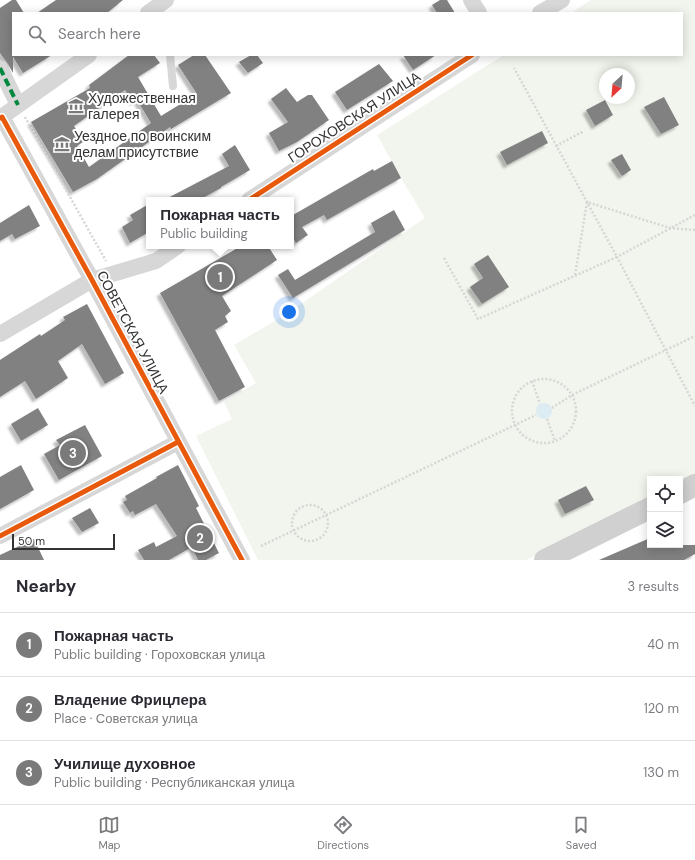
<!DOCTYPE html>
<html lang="en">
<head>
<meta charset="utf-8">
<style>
	body { margin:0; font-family:"DM Sans",sans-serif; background:#f2f2f3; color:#2b2b33 }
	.controls { position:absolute; right:12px; bottom:12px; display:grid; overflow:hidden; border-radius:0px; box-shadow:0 2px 10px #0003 }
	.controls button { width:36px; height:36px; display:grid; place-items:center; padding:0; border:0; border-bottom:1px solid #e1e1e2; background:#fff; color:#2b2b33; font:20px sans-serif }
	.compass { position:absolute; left:599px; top:68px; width:36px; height:36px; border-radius:50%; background:#fff; box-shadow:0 2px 10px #0003; rotate:206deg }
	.scale { position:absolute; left:12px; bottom:10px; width:103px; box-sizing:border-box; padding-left:4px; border:2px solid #333; border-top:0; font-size:11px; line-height:14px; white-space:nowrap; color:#333; -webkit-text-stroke:3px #fff; paint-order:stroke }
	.you { position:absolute; left:289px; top:312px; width:14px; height:14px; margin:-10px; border:3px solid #fff; border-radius:50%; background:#1a73e8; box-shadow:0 0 0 6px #1a73e833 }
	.badge { display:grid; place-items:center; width:26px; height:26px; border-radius:50%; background:#7a7a7a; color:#fff; font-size:13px; font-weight:700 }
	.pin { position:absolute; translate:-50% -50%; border:2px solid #fff; box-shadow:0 1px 4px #0006 }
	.popup { position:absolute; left:146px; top:197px; width:148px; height:52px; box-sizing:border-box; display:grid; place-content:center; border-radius:0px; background:#fff; filter:drop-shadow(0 1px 3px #0005); font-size:13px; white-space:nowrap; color:#7c7c81 }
	.popup b { font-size:15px; color:#2b2b33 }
	.popup::after { content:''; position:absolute; left:50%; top:100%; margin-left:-8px; border:8px solid transparent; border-top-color:#fff }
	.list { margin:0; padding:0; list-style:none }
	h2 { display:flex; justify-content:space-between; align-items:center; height:52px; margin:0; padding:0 16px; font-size:17px }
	h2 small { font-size:13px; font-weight:400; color:#7c7c81 }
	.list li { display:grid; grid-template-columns:26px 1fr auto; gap:12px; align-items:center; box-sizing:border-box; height:64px; padding:0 16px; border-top:1px solid #e1e1e2 }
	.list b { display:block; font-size:15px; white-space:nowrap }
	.list p { margin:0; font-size:13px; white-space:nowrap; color:#7c7c81 }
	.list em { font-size:13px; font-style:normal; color:#7c7c81 }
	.icon { flex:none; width:22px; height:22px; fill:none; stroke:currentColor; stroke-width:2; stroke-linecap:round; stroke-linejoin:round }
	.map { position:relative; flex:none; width:695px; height:560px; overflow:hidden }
	.search { position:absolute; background:#fff; box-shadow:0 2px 10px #0003; left:12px; right:12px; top:12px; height:44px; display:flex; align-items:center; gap:10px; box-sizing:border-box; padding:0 14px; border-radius:0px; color:#7c7c81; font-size:15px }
	.sheet { height:244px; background:#fff }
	nav { display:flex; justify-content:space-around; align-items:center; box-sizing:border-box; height:56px; border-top:1px solid #e1e1e2; background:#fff; font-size:11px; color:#7c7c81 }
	nav a { display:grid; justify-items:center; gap:2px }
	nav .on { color:#7a7a7a }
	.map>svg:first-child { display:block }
</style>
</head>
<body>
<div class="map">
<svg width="695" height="560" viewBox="0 0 695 560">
	<defs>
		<filter id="shadow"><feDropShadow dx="-3.5" dy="3.5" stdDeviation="1" flood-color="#0004"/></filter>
	</defs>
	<rect width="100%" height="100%" fill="#fff"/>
	<!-- green -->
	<path fill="#f1f5ed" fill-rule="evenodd" d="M591,0H695V477L680,485V479H650V499L526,560H258L196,436L232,419L224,402L256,383L234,345L285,315L425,218L401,178L377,135L504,55H682V13H571ZM605,74H629V98H605Z"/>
	<!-- water -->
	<circle fill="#ddebf3" cx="544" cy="411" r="8"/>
	<!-- building -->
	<g fill="#818181" fill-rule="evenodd" filter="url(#shadow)">
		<polygon points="12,0 16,0 24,13 13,13 13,55 52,55 23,73 13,57 13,73 8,64 0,53 0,8"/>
		<polygon points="56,0 123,0 107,13 37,13"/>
		<polygon points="440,0 447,0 455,13 437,13 432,5"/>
		<path d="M129,55H154L160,63L138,77L161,116L197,94L178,65L194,55H205L231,93L171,129L170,127L97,179L73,192L31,122L90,88L89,85ZM125,90L133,102L137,100L151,123L89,167L77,146L83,142L74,126Z"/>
		<polygon points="251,55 257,55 263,63 248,73 239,62"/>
		<polygon points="403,55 436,55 413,70"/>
		<polygon points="379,64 393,81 347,110 335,92"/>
		<polygon points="286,88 297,102 308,95 312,95 329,120 297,142 279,151 269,133 288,122 271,99"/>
		<polygon points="664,97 679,125 661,134 644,107"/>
		<polygon points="605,100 613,115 595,126 586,110"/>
		<polygon points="542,131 548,143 507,165 500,152"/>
		<polygon points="235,145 250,170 221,187 221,188 199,200 164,200 229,166 222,154"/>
		<polygon points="622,154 631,170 622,176 611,160"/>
		<polygon points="392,161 401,178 327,220 324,215 302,227 308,235 296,243 291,235 291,212 293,215 373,169 374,171"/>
		<polygon points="149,204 149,232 130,243 122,227 133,220 130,215"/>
		<polygon points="29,205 40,226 15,239 12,234 0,241 0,223"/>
		<polygon points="394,210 405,230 293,298 278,275 288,269 295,280 375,232 371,223"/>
		<polygon points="241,246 268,246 277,260 222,296 231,311 225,316 228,322 215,330 245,387 219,401 160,293"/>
		<polygon points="488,255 509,287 482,304 470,287 483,278 474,264"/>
		<polygon points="87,304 124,373 105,384 82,344 58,361 68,378 36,399 25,381 0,397 0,360 40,334 41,336 65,320 63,317"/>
		<polygon points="38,408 48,425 21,441 11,424"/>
		<polygon points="85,425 102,456 59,480 44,454 60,445 56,440"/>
		<polygon points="21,465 34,490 0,509 0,477"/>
		<polygon points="178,465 199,506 196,508 219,553 206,560 198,560 192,547 169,560 144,560 138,550 154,542 156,547 177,536 156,504 135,515 133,511 130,513 123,502 127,500 125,496 157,478 156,477"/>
		<polygon points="586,486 594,500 565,514 558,500"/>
		<polygon points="90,508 99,523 82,532 72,518"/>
		<polygon points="650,538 650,545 695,545 695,554 684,560 599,560"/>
		<polygon points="34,539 44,560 0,560 0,555"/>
	</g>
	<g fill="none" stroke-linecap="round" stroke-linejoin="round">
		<!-- path -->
		<g stroke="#d6d6d6" stroke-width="2.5" stroke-dasharray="2 2" stroke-linecap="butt">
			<polyline points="25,117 106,261"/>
			<polyline points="556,146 584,131"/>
			<polyline points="695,215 617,257 695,406"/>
			<polyline points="444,258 478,319 617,257 514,68"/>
			<polyline points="575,275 587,202 670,228 695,230"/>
			<circle cx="544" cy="411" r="32"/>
			<polyline points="532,381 540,404"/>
			<polyline points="552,408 572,395 695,336"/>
			<polyline points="547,419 555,441"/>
			<circle cx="310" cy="523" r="18"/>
			<polyline points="261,546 536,415"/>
		</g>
		<!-- lane -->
		<polyline stroke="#d7d7d7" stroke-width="8" points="170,55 173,86"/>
		<!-- street -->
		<g stroke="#d7d7d7" stroke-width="16">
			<polyline points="471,0 479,13"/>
			<polyline points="148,13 166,0"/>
			<polyline points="540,13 562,0"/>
			<polyline points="0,68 18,105"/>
			<polyline points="2,117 92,280 242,560"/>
			<polyline points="0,118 89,55"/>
			<polyline points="249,200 472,55"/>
			<polyline points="0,334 92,280 156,261 178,246"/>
			<polyline points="0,536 178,442"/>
		</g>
		<!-- secondary -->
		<g stroke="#d0d0d0" stroke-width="22">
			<polyline points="680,493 695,485"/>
			<polyline points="545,560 650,508"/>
		</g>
		<!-- quiet -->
		<polyline stroke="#00873e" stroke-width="4" stroke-dasharray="8 4" stroke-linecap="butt" points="0,68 18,105"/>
		<defs>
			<g id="cycleway">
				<polyline points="0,118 2,117 92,280 242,560"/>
				<polyline points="249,200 472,55"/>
				<polyline points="0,536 178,442"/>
			</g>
		</defs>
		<!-- cycleway casing -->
		<use href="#cycleway" stroke="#fff" stroke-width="8"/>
		<!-- cycleway -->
		<use href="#cycleway" stroke="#e8590c" stroke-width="5"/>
	</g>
	<!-- icons -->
	<defs>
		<symbol id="museum-bare" viewBox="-9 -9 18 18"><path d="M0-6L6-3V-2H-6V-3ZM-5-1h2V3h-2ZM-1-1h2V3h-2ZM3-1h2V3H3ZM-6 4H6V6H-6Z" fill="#7a7a7a" stroke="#fff" stroke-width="2.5" paint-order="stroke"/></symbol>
	</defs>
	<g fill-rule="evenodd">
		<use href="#museum-bare" x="65" y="95" width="22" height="22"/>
		<use href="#museum-bare" x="51" y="133" width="22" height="22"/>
	</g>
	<g text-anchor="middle" stroke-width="4" stroke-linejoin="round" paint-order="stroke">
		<!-- poi labels -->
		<g font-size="14" fill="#333" stroke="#fff" text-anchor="start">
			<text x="88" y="103">Художественная<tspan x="88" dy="16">галерея</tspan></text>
			<text x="74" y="141">Уездное по воинским<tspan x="74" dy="16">делам присутствие</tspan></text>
		</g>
		<!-- street labels -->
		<g font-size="14" fill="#333" stroke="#fff">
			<text transform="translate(354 117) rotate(-33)" y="5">ГОРОХОВСКАЯ УЛИЦА</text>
			<text transform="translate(133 332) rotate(62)" y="5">СОВЕТСКАЯ УЛИЦА</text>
		</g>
	</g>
</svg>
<div class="controls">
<button><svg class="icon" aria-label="locate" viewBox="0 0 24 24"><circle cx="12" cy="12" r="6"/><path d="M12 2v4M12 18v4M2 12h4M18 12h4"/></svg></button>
<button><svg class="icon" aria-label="layers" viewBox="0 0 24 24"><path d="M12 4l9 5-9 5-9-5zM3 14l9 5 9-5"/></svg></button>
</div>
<svg class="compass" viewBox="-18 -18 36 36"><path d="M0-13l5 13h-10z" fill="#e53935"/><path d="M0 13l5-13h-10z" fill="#7c7c81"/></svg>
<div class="scale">50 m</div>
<div class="you"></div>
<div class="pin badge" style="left:220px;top:277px">1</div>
<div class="popup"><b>Пожарная часть</b>Public building</div>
<div class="pin badge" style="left:200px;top:538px">2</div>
<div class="pin badge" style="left:73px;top:453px">3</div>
<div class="search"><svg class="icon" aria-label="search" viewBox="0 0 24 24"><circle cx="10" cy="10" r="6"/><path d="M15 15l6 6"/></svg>Search here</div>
</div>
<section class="sheet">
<h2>Nearby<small>3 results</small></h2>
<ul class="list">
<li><span class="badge">1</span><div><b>Пожарная часть</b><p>Public building · Гороховская улица</p></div><em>40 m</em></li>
<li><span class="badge">2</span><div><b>Владение Фрицлера</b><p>Place · Советская улица</p></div><em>120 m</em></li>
<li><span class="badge">3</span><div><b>Училище духовное</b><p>Public building · Республиканская улица</p></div><em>130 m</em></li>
</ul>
</section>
<nav>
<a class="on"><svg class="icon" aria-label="map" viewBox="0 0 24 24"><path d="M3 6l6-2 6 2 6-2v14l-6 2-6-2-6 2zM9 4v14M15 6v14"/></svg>Map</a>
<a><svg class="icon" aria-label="directions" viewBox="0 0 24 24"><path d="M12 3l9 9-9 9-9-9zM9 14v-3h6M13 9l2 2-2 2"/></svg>Directions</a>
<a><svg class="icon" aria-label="saved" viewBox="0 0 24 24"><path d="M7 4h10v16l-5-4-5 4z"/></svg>Saved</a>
</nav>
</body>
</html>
